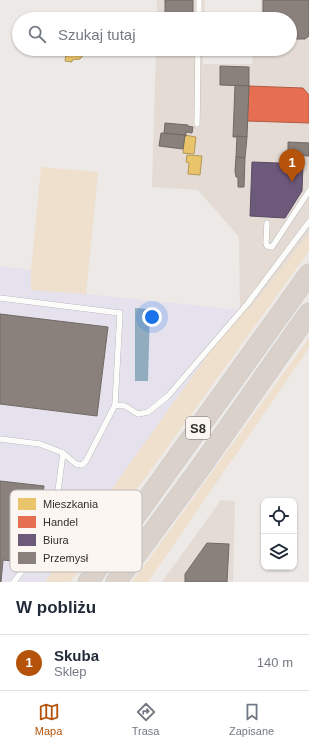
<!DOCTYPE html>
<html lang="pl">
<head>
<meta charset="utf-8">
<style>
	body { margin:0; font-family:Arial,sans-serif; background:#f6f6f7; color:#1f2937 }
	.controls { position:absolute; right:12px; bottom:12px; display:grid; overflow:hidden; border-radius:8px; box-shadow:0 1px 3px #0004 }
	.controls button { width:36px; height:36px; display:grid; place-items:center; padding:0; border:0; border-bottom:1px solid #e0e1e3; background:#fff; color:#1f2937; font:20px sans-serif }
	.you { position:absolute; left:152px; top:317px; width:14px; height:14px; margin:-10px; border:3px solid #fff; border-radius:50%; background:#1a73e8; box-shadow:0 0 0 6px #1a73e833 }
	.badge { display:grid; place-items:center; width:26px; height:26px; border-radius:50%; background:#b45309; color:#fff; font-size:13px; font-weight:700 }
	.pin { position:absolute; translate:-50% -33px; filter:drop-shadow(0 1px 2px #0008) }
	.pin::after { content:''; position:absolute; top:21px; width:14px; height:12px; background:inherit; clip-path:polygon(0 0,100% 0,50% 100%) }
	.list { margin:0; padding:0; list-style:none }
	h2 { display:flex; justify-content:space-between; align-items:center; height:52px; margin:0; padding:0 16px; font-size:17px }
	h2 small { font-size:13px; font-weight:400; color:#747a83 }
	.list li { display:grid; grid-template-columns:26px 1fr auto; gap:12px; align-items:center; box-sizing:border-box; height:56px; padding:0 16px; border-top:1px solid #e0e1e3 }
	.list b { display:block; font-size:15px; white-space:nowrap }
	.list p { margin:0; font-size:13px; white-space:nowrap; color:#747a83 }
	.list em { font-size:13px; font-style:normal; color:#747a83 }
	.icon { flex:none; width:22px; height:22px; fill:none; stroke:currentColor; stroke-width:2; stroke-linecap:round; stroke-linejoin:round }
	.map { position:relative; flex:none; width:309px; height:582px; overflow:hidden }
	.search { position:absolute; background:#fff; box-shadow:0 1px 3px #0004; left:12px; right:12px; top:12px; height:44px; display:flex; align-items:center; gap:10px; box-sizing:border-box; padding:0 14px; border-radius:22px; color:#747a83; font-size:15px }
	.sheet { height:108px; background:#fff }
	nav { display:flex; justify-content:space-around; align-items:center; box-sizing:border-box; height:56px; border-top:1px solid #e0e1e3; background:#fff; font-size:11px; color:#747a83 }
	nav a { display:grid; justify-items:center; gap:2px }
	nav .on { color:#b45309 }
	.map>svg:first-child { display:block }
</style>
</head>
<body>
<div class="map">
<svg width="309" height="582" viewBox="0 0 309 582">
	<rect width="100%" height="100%" fill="#ece9e6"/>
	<!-- commercial -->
	<polygon fill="#e5e2ed" points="0,266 31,270 31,290 86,294 240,310 45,582 0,582"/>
	<!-- built -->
	<g fill="#e3dbd4">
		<polygon points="157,0 205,0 204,19 157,19"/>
		<polygon points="261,0 309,0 309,233 250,309 240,310 239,237 198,190 152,187 156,49 203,49 203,64 252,64 253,49 290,49 290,19 254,19 254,13 261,13"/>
		<polygon points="221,500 235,501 233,582 162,582"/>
	</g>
	<!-- green -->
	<g fill="#efdfcd">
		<polygon points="41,167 98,172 86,294 31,290 31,270"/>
		<polygon points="309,233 309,251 70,582 45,582 240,310 250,309"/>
		<polygon points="309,338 309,348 148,582 132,582 166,536"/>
	</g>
	<!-- water -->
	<polygon fill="#91acbf" points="135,308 150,309 148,381 135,381"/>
	<!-- homes -->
	<g fill="#e9c46a" stroke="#b29758">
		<polygon points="215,15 226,16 226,18 237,19 215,19"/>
		<polygon points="67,49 85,49 85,53 80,59 72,60 72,62 65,61"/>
		<polygon points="185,135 196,137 194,154 183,153"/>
		<polygon points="187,155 202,156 200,175 188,174 189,163 186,162"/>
	</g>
	<!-- shops -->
	<polygon fill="#e76f51" stroke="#b05c46" points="249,86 303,88 309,95 309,123 247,121"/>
	<!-- offices -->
	<polygon fill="#6d597a" stroke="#5b4c63" points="252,162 303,164 302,191 285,218 250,216"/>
	<!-- industry -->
	<g fill="#8a817c" stroke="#6f6864">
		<rect x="165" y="0" width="28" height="19"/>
		<polygon points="263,0 309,0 309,36 305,39 290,39 290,19 263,19"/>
		<polygon points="220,66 249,67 249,86 220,85"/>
		<polygon points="235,85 249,86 247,137 233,137"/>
		<polygon points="165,123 188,125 188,126 193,127 192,133 186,132 186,136 164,133"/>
		<polygon points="161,133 185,135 183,149 159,146"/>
		<polygon points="237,136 247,137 245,158 236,157"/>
		<polygon points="288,142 309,143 309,156 288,155"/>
		<polygon points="236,157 245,158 244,187 238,187 238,177 236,177 235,171"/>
		<polygon points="0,314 108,327 97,416 0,404"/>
		<polygon points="0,481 44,486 38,535 25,534 21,562 3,560 1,582 0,582"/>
		<polygon points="207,543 229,544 227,582 185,582 185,574"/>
	</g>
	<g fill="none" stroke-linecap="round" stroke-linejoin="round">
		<defs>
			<g id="lane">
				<polyline points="199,19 199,0"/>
				<polyline points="197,124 198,49"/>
				<polyline points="267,223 266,243 267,246 272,247 309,191"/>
				<polyline points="0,298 120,313 115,405"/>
				<polyline points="0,439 40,444 63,453"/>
				<polyline points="14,582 53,529 63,453 76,464 82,465 86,461 115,405 125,406 138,414 148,412 168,396 248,303 309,222"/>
			</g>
			<g id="highway">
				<polyline points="88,582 309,274"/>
				<polyline points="116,582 203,464 309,313"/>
			</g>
		</defs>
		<!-- lane casing -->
		<use href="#lane" stroke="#a2a09e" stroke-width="6"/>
		<!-- highway casing -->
		<use href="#highway" stroke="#c7c5c4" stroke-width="21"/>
		<!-- lane -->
		<use href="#lane" stroke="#fcfcfb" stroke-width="5.5"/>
		<!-- highway -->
		<use href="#highway" stroke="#dad2ca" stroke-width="20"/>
	</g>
	<g text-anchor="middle" stroke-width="4" stroke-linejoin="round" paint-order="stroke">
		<!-- shield labels -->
		<rect fill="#fbf6f1" stroke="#6e6b68" stroke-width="1" x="186" y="417" width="24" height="22" rx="3"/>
		<g font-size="13" font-weight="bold" fill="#312f2d">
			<text x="198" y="433">S8</text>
		</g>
	</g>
	<!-- legend -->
	<rect x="10" y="490" width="132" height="82" rx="6" fill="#fbf6f1" stroke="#bebab6" stroke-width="1"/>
	<rect x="18" y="498" width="18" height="12" fill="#e9c46a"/>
	<rect x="18" y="516" width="18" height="12" fill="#e76f51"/>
	<rect x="18" y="534" width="18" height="12" fill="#6d597a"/>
	<rect x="18" y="552" width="18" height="12" fill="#8a817c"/>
	<g font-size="11" fill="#312f2d">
		<text x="43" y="508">Mieszkania</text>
		<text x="43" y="526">Handel</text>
		<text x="43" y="544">Biura</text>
		<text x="43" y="562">Przemysł</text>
	</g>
</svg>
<div class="controls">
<button><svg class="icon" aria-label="locate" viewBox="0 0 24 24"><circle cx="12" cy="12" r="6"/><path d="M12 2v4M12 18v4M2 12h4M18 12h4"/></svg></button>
<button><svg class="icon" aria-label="layers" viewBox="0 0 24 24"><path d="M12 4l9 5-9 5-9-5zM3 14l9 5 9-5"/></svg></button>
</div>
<div class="you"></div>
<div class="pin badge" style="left:292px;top:182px">1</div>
<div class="search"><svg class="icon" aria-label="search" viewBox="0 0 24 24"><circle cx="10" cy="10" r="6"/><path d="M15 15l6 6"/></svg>Szukaj tutaj</div>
</div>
<section class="sheet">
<h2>W pobliżu<small></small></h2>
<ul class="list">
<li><span class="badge">1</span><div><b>Skuba</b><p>Sklep</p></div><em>140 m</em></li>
</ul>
</section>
<nav>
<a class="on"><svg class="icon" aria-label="map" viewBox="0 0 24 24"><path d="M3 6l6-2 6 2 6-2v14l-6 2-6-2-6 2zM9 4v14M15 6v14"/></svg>Mapa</a>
<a><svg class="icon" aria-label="directions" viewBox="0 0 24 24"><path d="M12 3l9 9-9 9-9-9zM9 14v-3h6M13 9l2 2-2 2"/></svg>Trasa</a>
<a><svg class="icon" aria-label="saved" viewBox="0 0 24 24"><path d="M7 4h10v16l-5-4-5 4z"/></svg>Zapisane</a>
</nav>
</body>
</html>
